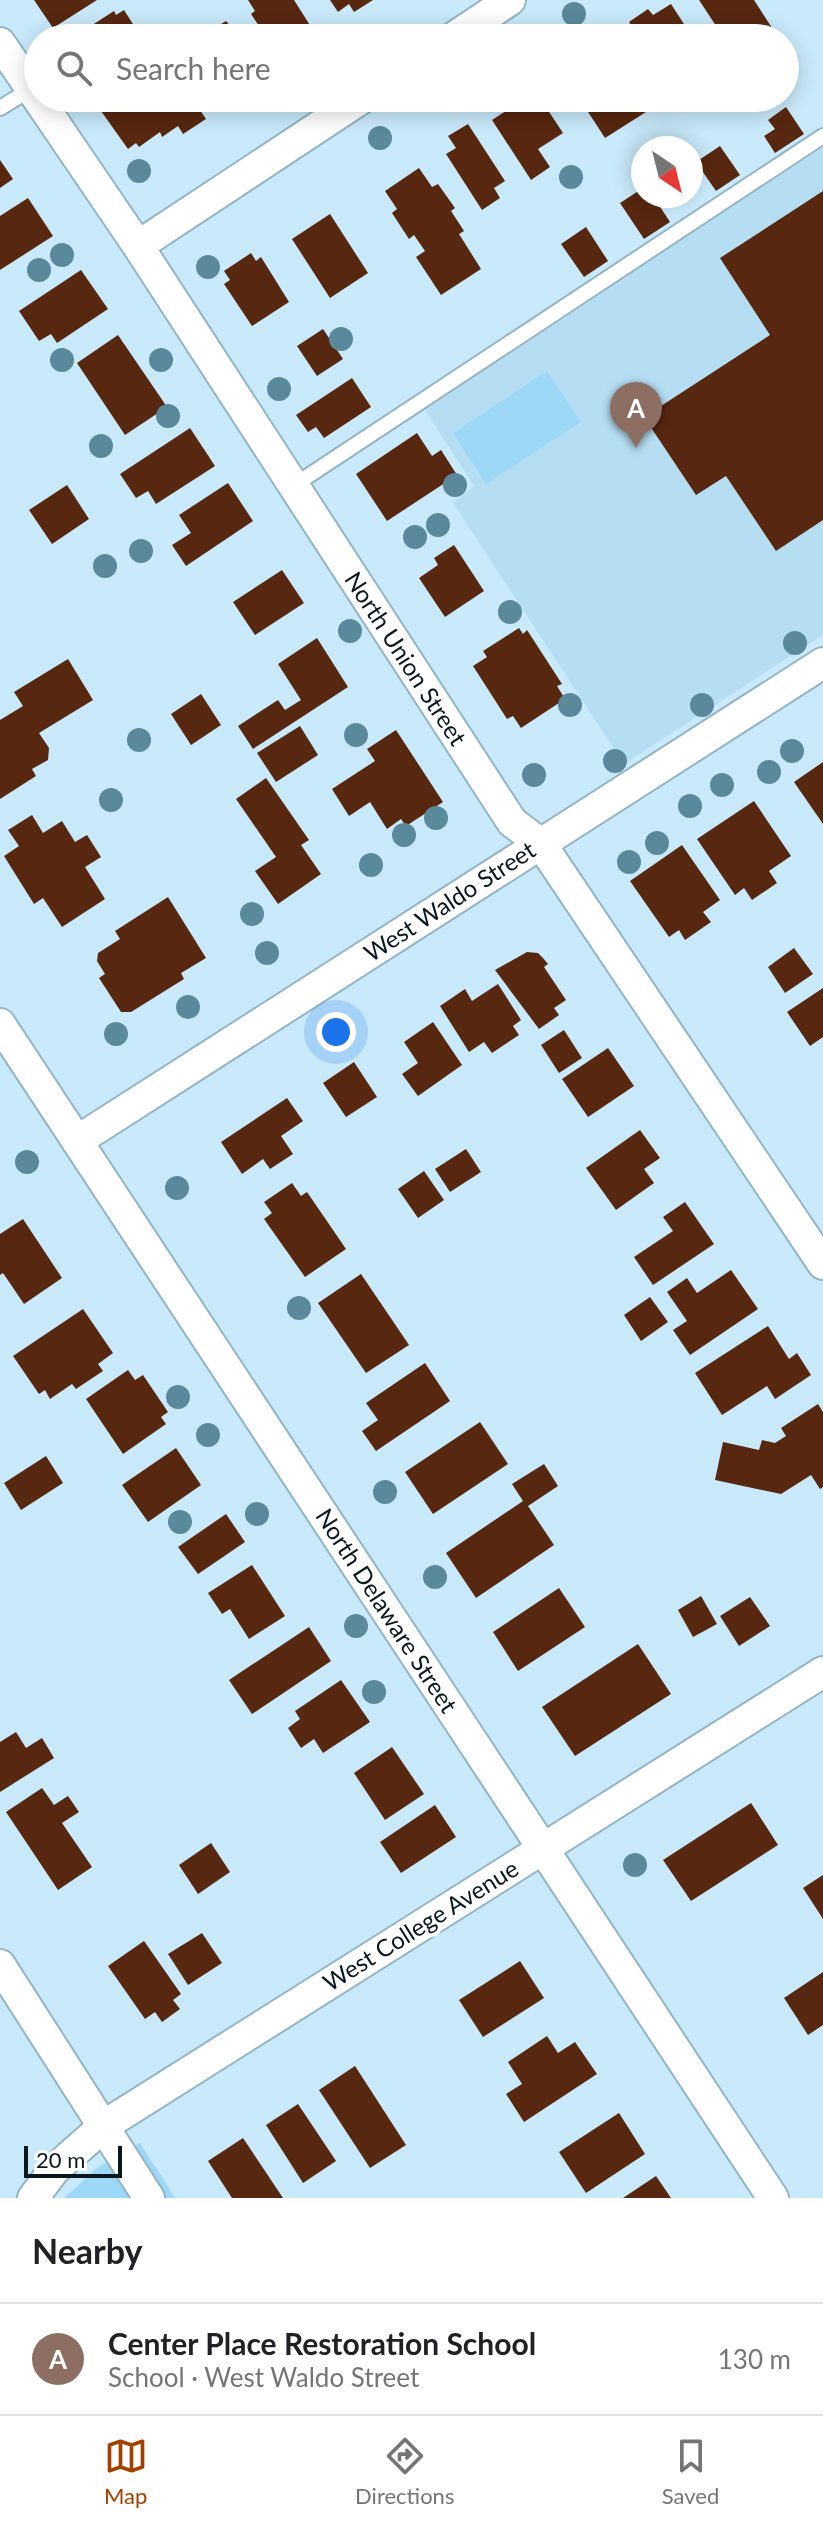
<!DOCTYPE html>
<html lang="en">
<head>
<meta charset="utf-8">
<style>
	body { margin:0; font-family:Lato,sans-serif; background:#f6f6f6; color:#202124 }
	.compass { position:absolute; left:631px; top:136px; width:72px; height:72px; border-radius:50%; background:#fff; box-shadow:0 4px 20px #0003; rotate:145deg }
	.scale { position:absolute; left:24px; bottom:20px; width:98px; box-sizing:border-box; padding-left:8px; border:4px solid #0a171d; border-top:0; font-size:22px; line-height:28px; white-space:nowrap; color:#0a171d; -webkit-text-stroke:6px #fff; paint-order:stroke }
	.you { position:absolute; left:336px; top:1032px; width:28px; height:28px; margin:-20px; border:6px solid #fff; border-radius:50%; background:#1a73e8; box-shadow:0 0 0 12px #1a73e833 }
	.badge { display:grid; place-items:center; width:52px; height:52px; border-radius:50%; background:#a24000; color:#fff; font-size:26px; font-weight:700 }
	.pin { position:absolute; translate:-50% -66px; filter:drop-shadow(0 2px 4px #0008) }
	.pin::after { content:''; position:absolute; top:42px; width:28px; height:24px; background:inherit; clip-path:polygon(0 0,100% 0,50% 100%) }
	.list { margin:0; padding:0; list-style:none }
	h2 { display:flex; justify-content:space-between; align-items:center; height:104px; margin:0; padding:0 32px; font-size:34px }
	h2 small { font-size:26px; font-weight:400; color:#757577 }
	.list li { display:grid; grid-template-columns:52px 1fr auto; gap:24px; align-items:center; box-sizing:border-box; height:112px; padding:0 32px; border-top:2px solid #e0e0e0 }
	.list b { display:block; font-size:30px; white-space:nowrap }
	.list p { margin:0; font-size:26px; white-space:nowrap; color:#757577 }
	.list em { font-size:26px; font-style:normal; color:#757577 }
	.icon { flex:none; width:44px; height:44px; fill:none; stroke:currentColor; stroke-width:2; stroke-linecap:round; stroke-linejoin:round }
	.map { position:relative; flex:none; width:823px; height:2198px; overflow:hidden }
	.search { position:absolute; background:#fff; box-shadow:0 4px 20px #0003; left:24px; right:24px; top:24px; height:88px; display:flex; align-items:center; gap:20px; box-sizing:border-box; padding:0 28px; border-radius:44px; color:#757577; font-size:30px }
	.sheet { height:216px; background:#fff }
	nav { display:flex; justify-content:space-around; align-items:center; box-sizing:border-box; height:112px; border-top:2px solid #e0e0e0; background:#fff; font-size:22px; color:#757577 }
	nav a { display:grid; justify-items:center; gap:4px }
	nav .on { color:#a24000 }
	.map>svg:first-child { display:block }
</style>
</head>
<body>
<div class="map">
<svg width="823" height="2198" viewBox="0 0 823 2198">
	<rect width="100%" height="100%" fill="#c9eafb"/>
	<!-- built -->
	<polygon fill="#b5def3" points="823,147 823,635 624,764 453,503 474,486 425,410"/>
	<!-- green -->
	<g fill="#9dd8f6">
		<polygon points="547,371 581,422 486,484 453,433"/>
		<polygon points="140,2143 175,2198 64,2198 97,2168"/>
	</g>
	<!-- building -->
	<g fill="#57270f">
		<polygon points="34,0 97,0 53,28"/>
		<polygon points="248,0 294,0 318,38 267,38 251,14 255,11"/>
		<polygon points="330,0 373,0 354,12 349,4 338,12"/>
		<polygon points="699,0 754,0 774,31 764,38 749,35 724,38"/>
		<polygon points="671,4 693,38 640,38 629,22 648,9 653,15"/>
		<polygon points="124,10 140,35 137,38 72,38 114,11 116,15"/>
		<polygon points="226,21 241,38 209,38 206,33"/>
		<polygon points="107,98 192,98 206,119 183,134 178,126 162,137 160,132 139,147 136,143 128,149 101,111 111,103"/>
		<polygon points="526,98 540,98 563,133 538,149 550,167 531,180 492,120"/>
		<polygon points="579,98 637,98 646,112 605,138"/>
		<polygon points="786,107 804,134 775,153 764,136 775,129 768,120"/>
		<polygon points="468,124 505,181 494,188 500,198 482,210 446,154 456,148 448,136"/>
		<polygon points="720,146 740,175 716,191 696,162"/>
		<polygon points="0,160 13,179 0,188"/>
		<polygon points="419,168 432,187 438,184 455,208 451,211 464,231 459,234 481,269 441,295 416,257 425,251 414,235 409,239 392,213 397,209 385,191"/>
		<polygon points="643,188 643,196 653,196 670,222 644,239 620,203"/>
		<polygon points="823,191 823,520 776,551 726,476 696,495 644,417 770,335 720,258"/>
		<polygon points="28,198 53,236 0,270 0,216"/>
		<polygon points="330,214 368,273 330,298 292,239"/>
		<polygon points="586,227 608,261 584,277 561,244"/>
		<polygon points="251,253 256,261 261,257 289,302 252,326 224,284 230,280 224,271"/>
		<polygon points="81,270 108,309 57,343 51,334 39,341 19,311"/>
		<polygon points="323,329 343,359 317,376 297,346"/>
		<polygon points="118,335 167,407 125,435 77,363"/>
		<polygon points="352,378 371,407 324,438 316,427 308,432 296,415"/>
		<polygon points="190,428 215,466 156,504 148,491 136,498 120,474"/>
		<polygon points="417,433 432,456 441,450 457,475 387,521 356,474"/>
		<polygon points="228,483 253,521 186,566 172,545 191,533 179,515"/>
		<polygon points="67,485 89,519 52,544 29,510"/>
		<polygon points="454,545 484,591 445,617 419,578 438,565 434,558"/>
		<polygon points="282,570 304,603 255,635 233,602"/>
		<polygon points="519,628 523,634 527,630 562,684 557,686 565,699 521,728 513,716 507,719 473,666 487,657 483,651"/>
		<polygon points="317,638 348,687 253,749 238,726 278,700 285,710 301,700 278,664"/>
		<polygon points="68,659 93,700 39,733 49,748 48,760 32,769 36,776 0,799 0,720 23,706 14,692"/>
		<polygon points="201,694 221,725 191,745 171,714"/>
		<polygon points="300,726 318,755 276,782 257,753"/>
		<polygon points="396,730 443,802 406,826 401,819 387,829 370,802 349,816 332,789 375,761 367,749"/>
		<polygon points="823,762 823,824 794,782"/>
		<polygon points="266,778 309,840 301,845 321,874 278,904 255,871 276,857 236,799"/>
		<polygon points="754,801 791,856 769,871 777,883 752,900 744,888 735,895 697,839"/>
		<polygon points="32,815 43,833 62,821 75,842 87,835 101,857 85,867 105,899 62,927 43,898 34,904 4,856 19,846 8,830"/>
		<polygon points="682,845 720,900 703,912 711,922 685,940 679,930 669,937 630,881"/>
		<polygon points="168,897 206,958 181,973 184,979 131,1012 121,1012 99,978 105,974 97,961 98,953 120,939 115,931"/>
		<polygon points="794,948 813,974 785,993 768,967"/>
		<polygon points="527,952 538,953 543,958 548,964 544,967 566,1000 554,1008 559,1015 539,1029 495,970"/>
		<polygon points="498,984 521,1020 513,1026 519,1035 492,1053 484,1042 469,1052 440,1006 465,989 472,1001"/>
		<polygon points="823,988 823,1037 810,1046 787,1012"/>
		<polygon points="433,1022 462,1065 418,1096 402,1074 418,1063 404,1042"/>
		<polygon points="564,1030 582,1058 559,1073 541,1045"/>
		<polygon points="608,1048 634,1086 588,1117 562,1079"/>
		<polygon points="354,1062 377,1097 346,1117 323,1083"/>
		<polygon points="287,1098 303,1121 281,1136 293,1154 270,1169 263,1159 242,1174 221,1142"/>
		<polygon points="640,1130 660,1158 644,1169 654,1183 616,1210 586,1168"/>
		<polygon points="466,1149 481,1172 450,1192 435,1169"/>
		<polygon points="424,1171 444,1200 418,1218 398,1189"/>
		<polygon points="292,1183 301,1196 307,1192 346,1249 305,1277 264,1219 272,1213 264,1202"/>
		<polygon points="685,1202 714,1244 653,1285 634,1257 673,1231 663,1217"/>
		<polygon points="23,1219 62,1278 24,1304 3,1273 0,1275 0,1234"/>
		<polygon points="731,1270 758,1309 690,1355 673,1330 687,1321 667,1292 687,1278 697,1293"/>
		<polygon points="361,1274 409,1345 366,1373 318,1303"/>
		<polygon points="650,1297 668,1322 641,1341 624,1315"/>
		<polygon points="83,1309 113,1353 98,1364 103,1371 76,1389 72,1384 50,1399 45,1390 39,1394 13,1356"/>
		<polygon points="768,1326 789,1359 797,1353 811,1375 775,1399 767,1386 722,1415 695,1373"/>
		<polygon points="425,1363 450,1401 376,1451 362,1431 378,1420 366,1403"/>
		<polygon points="128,1370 135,1380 143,1375 168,1412 161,1417 166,1424 123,1454 86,1399"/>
		<polygon points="818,1404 823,1412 823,1487 820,1489 811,1475 781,1494 715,1480 723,1442 759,1450 762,1440 775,1443 786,1436 781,1428"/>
		<polygon points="480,1422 508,1464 433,1514 405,1472"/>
		<polygon points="176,1448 201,1485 148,1522 122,1485"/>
		<polygon points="46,1456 63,1483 21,1510 4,1483"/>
		<polygon points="544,1464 558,1486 528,1506 554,1545 476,1598 446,1553 523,1501 512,1484"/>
		<polygon points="226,1514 245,1542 198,1574 178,1547"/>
		<polygon points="252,1565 285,1616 249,1639 230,1609 222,1614 208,1593"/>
		<polygon points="559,1588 585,1627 518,1671 493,1632"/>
		<polygon points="701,1596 717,1624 693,1637 678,1610"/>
		<polygon points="750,1597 770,1626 739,1646 720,1616"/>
		<polygon points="309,1627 331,1661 252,1714 229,1680"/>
		<polygon points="638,1644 671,1694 575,1756 542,1707"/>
		<polygon points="341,1680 370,1722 323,1753 314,1739 301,1748 288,1728 300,1719 295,1711"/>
		<polygon points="16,1732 26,1748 42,1738 54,1758 0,1792 0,1742"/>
		<polygon points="392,1747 424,1794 385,1820 354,1773"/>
		<polygon points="42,1788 54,1805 68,1796 79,1812 62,1823 92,1867 58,1890 6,1812"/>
		<polygon points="751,1803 778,1845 691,1901 663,1860"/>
		<polygon points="435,1805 456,1837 401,1873 380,1842"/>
		<polygon points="211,1843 230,1872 198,1894 179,1865"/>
		<polygon points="823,1875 823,1919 803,1888"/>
		<polygon points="202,1933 222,1963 188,1985 168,1954"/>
		<polygon points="144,1941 181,1994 173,2000 180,2009 162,2022 155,2012 145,2019 108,1966"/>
		<polygon points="520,1961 544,1998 483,2037 459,2000"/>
		<polygon points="823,1972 823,2025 808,2035 784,1998"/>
		<polygon points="547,2036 558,2053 575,2042 597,2074 524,2122 506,2094 522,2084 508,2062"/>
		<polygon points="355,2066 406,2145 370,2168 319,2090"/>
		<polygon points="298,2104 336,2161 303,2183 266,2125"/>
		<polygon points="619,2113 645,2154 586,2193 559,2152"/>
		<polygon points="243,2138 283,2198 232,2198 208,2161"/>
		<polygon points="656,2176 671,2198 623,2198"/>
	</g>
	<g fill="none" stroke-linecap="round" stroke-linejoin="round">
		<defs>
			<g id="lane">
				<polyline points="0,108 31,89"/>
				<polyline points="293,486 823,136"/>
			</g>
			<g id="street">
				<polyline points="453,38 510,0"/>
				<polyline points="0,43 138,246 512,822 541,844 823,1264"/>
				<polyline points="138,246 362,98"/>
				<polyline points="0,1024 773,2198"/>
				<polyline points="77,1141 823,663"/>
				<polyline points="0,1965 149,2198"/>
				<polyline points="33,2198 54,2170 105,2125 823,1672"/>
			</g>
		</defs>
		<!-- lane casing -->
		<use href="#lane" stroke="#93b4c4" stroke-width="18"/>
		<!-- street casing -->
		<use href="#street" stroke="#93b4c4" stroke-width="34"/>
		<!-- lane -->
		<use href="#lane" stroke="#fff" stroke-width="14"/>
		<!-- street -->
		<use href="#street" stroke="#fff" stroke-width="30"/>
	</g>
	<!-- trees -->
	<g fill="#5a899c">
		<circle cx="574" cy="14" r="12"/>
		<circle cx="380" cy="138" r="12"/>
		<circle cx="139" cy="171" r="12"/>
		<circle cx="571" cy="177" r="12"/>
		<circle cx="62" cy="255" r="12"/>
		<circle cx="208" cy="267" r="12"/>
		<circle cx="39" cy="270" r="12"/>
		<circle cx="341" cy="339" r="12"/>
		<circle cx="62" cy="360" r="12"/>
		<circle cx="161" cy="360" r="12"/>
		<circle cx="279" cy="389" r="12"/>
		<circle cx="168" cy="416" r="12"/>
		<circle cx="101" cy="446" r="12"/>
		<circle cx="455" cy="485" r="12"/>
		<circle cx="438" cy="525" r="12"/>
		<circle cx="415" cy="537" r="12"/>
		<circle cx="141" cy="551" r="12"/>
		<circle cx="105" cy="566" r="12"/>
		<circle cx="510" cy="612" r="12"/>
		<circle cx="350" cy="631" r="12"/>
		<circle cx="795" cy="643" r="12"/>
		<circle cx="570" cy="705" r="12"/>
		<circle cx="702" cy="705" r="12"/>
		<circle cx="356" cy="735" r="12"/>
		<circle cx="139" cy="740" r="12"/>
		<circle cx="792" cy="751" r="12"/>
		<circle cx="615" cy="761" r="12"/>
		<circle cx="769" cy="772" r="12"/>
		<circle cx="534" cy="775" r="12"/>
		<circle cx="722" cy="785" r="12"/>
		<circle cx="111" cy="800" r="12"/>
		<circle cx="690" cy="806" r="12"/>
		<circle cx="436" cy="818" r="12"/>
		<circle cx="404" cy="835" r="12"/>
		<circle cx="657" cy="843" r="12"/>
		<circle cx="629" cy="862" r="12"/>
		<circle cx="371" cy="865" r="12"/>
		<circle cx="252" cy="914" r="12"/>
		<circle cx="267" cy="953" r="12"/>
		<circle cx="188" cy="1007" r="12"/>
		<circle cx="116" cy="1034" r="12"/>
		<circle cx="27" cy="1162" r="12"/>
		<circle cx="177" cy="1188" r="12"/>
		<circle cx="299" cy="1308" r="12"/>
		<circle cx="178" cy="1397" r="12"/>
		<circle cx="208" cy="1435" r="12"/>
		<circle cx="385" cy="1492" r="12"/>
		<circle cx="257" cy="1514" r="12"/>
		<circle cx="180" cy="1522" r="12"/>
		<circle cx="435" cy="1577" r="12"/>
		<circle cx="356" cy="1626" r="12"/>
		<circle cx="374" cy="1692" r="12"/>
		<circle cx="635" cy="1865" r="12"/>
	</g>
	<g text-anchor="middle" stroke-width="8" stroke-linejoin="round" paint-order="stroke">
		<!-- street labels -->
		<g font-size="24" fill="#0a171d" stroke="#fff">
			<text transform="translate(405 659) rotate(57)" y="8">North Union Street</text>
			<text transform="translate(450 902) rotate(-33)" y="8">West Waldo Street</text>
			<text transform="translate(386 1611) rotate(57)" y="8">North Delaware Street</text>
			<text transform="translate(421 1926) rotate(-32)" y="8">West College Avenue</text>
		</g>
	</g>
</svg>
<svg class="compass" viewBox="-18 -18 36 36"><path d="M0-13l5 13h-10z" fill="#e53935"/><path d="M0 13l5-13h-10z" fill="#757577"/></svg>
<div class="scale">20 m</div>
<div class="you"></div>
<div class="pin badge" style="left:636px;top:448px;background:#8d6e63">A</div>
<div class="search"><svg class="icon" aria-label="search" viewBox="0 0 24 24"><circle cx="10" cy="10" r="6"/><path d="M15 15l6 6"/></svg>Search here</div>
</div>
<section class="sheet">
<h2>Nearby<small></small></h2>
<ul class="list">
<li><span class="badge" style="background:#8d6e63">A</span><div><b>Center Place Restoration School</b><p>School · West Waldo Street</p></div><em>130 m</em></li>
</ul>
</section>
<nav>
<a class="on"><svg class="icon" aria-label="map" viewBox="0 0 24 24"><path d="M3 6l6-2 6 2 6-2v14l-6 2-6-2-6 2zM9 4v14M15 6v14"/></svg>Map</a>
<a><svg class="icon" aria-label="directions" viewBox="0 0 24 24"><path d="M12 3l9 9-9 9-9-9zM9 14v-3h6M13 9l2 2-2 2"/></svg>Directions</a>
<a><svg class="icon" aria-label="saved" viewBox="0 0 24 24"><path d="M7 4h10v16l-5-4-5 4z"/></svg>Saved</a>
</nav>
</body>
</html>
